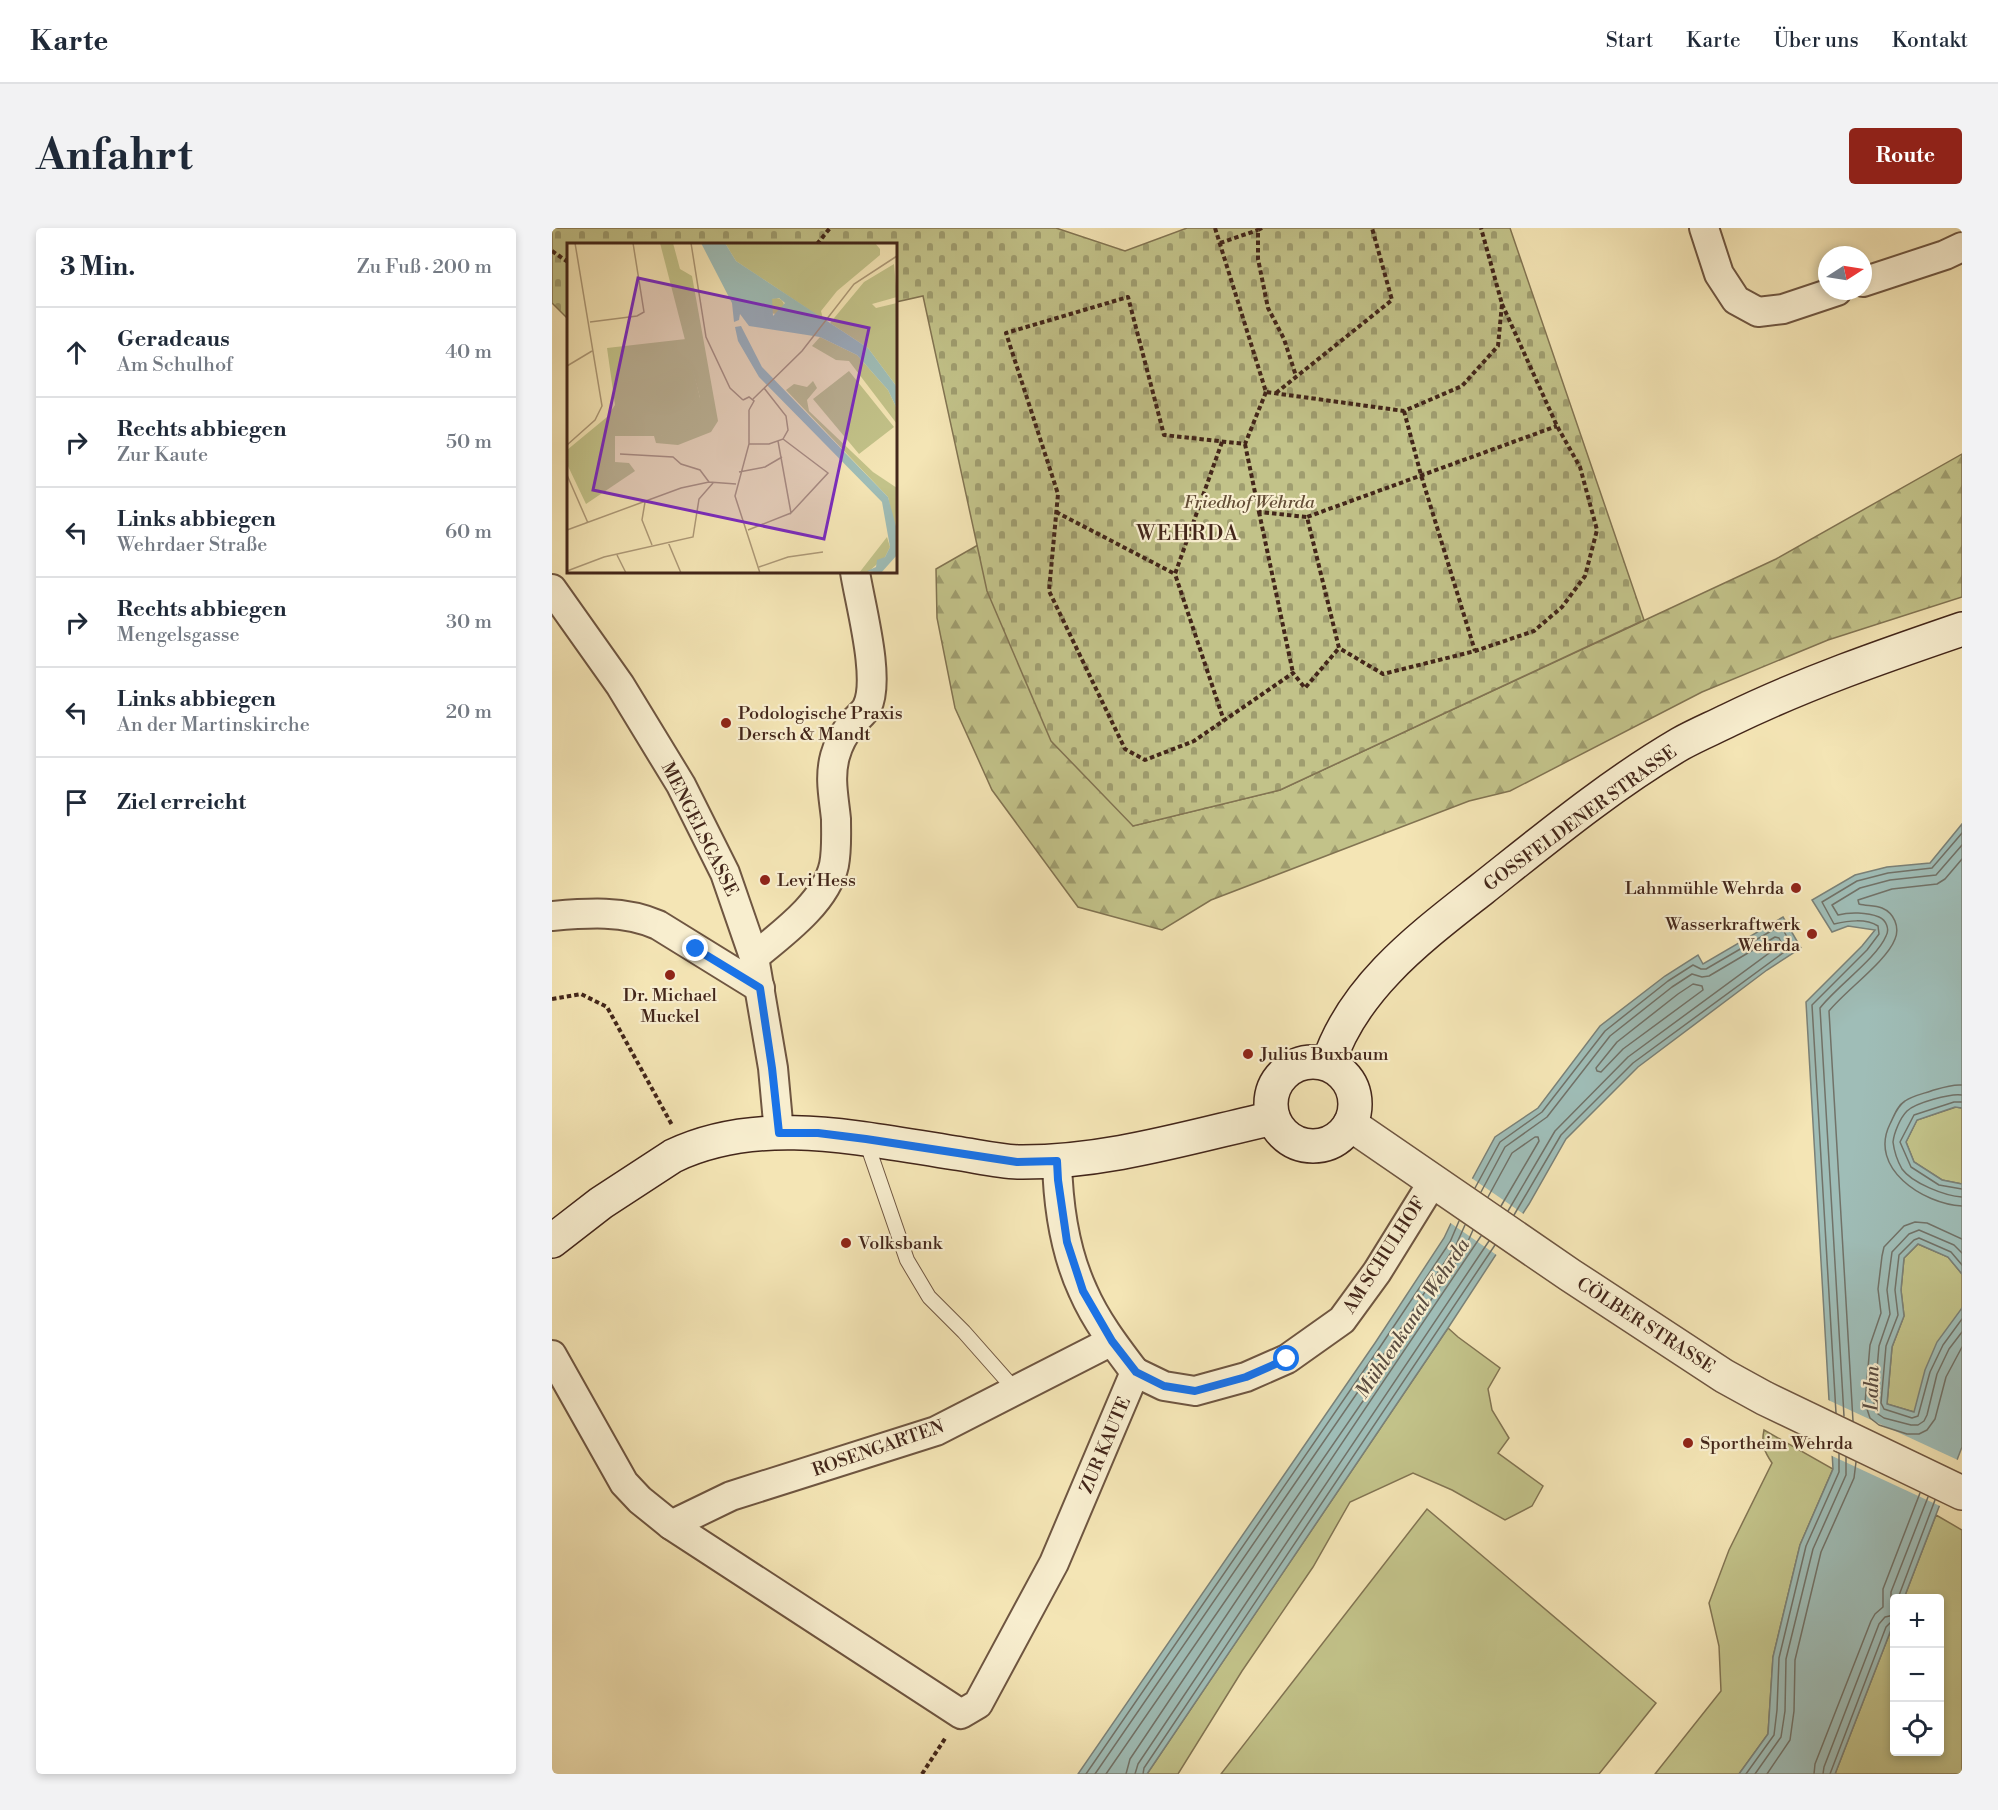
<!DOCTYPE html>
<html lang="de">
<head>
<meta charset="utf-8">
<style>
	body { margin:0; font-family:"Libre Bodoni",serif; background:#f2f2f3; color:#1f2937 }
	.controls { position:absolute; right:18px; bottom:18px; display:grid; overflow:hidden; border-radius:6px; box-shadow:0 3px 9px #0003 }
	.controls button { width:54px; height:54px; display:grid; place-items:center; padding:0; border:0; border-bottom:2px solid #e0e1e3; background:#fff; color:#1f2937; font:30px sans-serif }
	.compass { position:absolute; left:1266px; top:18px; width:54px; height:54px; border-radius:50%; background:#fff; box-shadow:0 3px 9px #0003; rotate:78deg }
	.stop { position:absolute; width:18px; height:18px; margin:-14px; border:4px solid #1a73e8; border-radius:50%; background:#fff }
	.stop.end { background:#1a73e8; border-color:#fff; box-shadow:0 2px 6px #0008 }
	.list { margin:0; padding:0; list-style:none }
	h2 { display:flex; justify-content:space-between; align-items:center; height:78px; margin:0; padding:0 24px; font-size:26px }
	h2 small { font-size:20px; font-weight:400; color:#747a83 }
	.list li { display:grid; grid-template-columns:39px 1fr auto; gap:18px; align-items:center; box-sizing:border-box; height:90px; padding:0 24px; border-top:2px solid #e0e1e3 }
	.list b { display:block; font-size:22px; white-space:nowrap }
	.list p { margin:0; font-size:20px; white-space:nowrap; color:#747a83 }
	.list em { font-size:20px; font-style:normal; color:#747a83 }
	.icon { flex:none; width:33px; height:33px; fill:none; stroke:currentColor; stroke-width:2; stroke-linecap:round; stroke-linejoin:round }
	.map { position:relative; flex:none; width:1410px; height:1546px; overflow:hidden; border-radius:6px }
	header { display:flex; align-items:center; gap:36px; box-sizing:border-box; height:84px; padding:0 30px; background:#fff; border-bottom:2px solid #e0e1e3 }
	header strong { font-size:28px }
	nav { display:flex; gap:33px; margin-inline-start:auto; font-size:21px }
	.intro { display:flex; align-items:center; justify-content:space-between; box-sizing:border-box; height:144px; padding:0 36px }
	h1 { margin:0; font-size:42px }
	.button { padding:15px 27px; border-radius:6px; background:#8f2418; color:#fff; font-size:21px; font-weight:700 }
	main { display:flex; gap:36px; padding:0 36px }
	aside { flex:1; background:#fff; border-radius:6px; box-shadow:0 3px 9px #0003 }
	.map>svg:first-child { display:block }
</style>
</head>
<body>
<header>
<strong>Karte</strong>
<nav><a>Start</a><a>Karte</a><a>Über uns</a><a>Kontakt</a></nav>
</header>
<div class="intro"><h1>Anfahrt</h1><a class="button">Route</a></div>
<main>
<aside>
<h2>3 Min.<small>Zu Fuß · 200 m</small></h2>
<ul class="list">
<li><svg class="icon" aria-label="ahead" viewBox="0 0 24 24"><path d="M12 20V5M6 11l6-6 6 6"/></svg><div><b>Geradeaus</b><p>Am Schulhof</p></div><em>40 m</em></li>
<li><svg class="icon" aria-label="right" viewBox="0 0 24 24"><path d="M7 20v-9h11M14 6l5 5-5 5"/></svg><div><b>Rechts abbiegen</b><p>Zur Kaute</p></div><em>50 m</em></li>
<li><svg class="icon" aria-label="left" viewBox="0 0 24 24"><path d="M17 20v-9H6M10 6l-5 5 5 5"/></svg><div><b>Links abbiegen</b><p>Wehrdaer Straße</p></div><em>60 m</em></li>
<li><svg class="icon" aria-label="right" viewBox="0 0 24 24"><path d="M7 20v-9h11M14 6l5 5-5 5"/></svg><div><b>Rechts abbiegen</b><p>Mengelsgasse</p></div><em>30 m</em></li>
<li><svg class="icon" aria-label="left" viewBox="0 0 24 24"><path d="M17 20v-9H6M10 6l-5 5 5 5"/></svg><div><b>Links abbiegen</b><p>An der Martinskirche</p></div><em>20 m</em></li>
<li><svg class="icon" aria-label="arrive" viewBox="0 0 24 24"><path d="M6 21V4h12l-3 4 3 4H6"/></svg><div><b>Ziel erreicht</b></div></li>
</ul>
</aside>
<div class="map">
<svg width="1410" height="1546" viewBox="0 0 1410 1546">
	<defs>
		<pattern id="forest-firs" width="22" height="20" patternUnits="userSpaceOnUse" patternTransform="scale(1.5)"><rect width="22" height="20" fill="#c2c289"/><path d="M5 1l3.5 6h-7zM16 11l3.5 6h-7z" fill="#9f9d6f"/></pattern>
		<pattern id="cemetery-stones" width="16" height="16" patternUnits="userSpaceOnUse" patternTransform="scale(1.5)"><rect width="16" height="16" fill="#c2c289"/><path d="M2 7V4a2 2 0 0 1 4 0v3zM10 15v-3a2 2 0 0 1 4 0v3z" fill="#9f9d6f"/></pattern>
	</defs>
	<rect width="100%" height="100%" fill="#f4e5b5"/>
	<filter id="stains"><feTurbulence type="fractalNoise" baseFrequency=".00333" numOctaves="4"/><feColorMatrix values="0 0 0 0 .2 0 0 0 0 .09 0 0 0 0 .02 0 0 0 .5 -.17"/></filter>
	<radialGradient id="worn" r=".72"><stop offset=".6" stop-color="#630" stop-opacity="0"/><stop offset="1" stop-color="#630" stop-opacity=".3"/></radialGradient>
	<!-- grass -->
	<g fill="#c2c289" stroke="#827452" stroke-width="1.5">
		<polygon points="1404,879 1410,880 1410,956 1390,952 1362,934 1354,914 1365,892"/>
		<polygon points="1366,1016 1396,1029 1410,1046 1410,1080 1362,1184 1335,1176 1340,1119 1352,1088 1349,1062 1352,1030"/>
		<polygon points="896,1100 906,1109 948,1140 936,1161 940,1182 957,1210 946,1225 991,1258 980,1278 953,1292 900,1262 861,1245 798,1274 761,1339 690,1443 626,1546 595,1546"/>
		<path d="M1212,1202L1281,1241L1248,1317L1221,1429L1216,1506L1187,1546H1103L1169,1463L1167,1418L1157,1375L1177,1322L1220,1235C1212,1223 1209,1216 1212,1202Z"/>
		<polygon points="875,1281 1104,1475 1047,1546 669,1546"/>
		<polygon points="1384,1287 1410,1302 1410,1546 1283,1546 1342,1394 1342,1524 1388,1524 1388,1370 1352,1370"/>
	</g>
	<!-- forest -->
	<polygon fill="url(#forest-firs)" stroke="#827452" stroke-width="1.5" points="1410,226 1410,369 1276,412 1150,464 958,563 917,573 659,672 610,702 526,679 440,562 403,480 385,390 384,341 426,317 436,363 581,598 728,562 1224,331"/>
	<!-- cemetery -->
	<polygon fill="url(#cemetery-stones)" stroke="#827452" stroke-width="1.5" points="0,0 504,0 573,23 635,0 958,0 1092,392 728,562 581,598 499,513 435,363 371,68 344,74 344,16 16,16 16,91 0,75"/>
	<!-- water -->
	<g fill="#9fbdb7" stroke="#7a8178" stroke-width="1.5">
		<polygon points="1410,596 1410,880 1403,879 1365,892 1354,914 1362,934 1390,952 1410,956 1410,1046 1396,1029 1366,1016 1352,1030 1349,1062 1352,1088 1340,1119 1335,1176 1362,1184 1373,1142 1385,1114 1410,1080 1410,1219 1352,1370 1342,1370 1342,1394 1283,1546 1187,1546 1216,1506 1221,1429 1248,1317 1281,1241 1254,774 1310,718 1323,702 1296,698 1280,704 1260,672 1303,647 1335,639 1378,635"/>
		<polygon points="1231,689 1249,720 1215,742 1086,839 1014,911 977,976 896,1100 595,1546 526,1546 823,1115 892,1010 918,955 943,909 986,880 1048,798 1113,748 1146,727 1151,736"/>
	</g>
	<!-- pier -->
	<g fill="#f4e5b5">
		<polygon points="918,949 973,987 946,1028 897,994"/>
		<polygon points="1274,1171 1408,1233 1390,1279 1278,1227"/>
	</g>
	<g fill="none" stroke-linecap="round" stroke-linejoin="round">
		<!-- shore -->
		<g stroke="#717268" stroke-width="1.5">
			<polygon points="1141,756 1150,758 1151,762 1071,821 1049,844 1045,843 1044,840 1065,814 1126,766"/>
			<path d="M1410,857C1399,856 1389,860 1379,863C1370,866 1360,868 1353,873C1345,878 1342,888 1338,896C1316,940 1371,976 1410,978"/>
			<path d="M1410,867C1399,865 1363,875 1355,883C1348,890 1342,905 1341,914C1342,922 1346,934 1350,941C1360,955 1393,968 1410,969"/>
			<polyline points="1410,874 1402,874 1362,887 1348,914 1359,939 1387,957 1410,961"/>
			<polyline points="923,960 948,914 990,884 1053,803 1116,753 1141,737 1149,741 1154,741 1226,699 1230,700 1239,716 1239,719 1081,835 1009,907 962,987"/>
			<polyline points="929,964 953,919 995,889 1058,808 1120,759 1140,746 1150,749 1157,748 1223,709 1227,710 1229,714 1228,717 1076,829 1003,903 956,983"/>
			<polyline points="936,969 960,925 983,909 986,909 987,913 949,978"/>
			<polyline points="1410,1011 1375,995 1363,994 1352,998 1332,1019 1330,1028 1326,1061 1329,1085 1318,1117 1313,1175 1318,1190 1327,1197 1355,1206 1367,1206 1375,1202 1383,1191 1394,1149 1410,1119"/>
			<polyline points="1410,1025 1402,1017 1367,1002 1357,1006 1340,1024 1335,1062 1338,1086 1327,1118 1322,1175 1326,1186 1332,1190 1359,1197 1366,1197 1372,1193 1375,1187 1385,1146 1397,1121 1410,1104"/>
			<polyline points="1410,1037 1399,1024 1367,1010 1362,1012 1347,1027 1343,1062 1346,1087 1334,1118 1329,1175 1332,1181 1360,1190 1366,1188 1378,1144 1391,1117 1410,1091"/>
			<path d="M1284,1185L1260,777L1315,722L1327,706L1326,698C1313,690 1296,693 1282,696L1270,674L1305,653L1336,645L1380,640L1410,605"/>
			<path d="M1292,1188L1268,780C1284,759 1325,730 1334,708C1338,701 1334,692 1327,689C1315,684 1297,684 1286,687L1280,677L1308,660L1338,652L1384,647L1410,617"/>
			<path d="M1301,1193L1277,783C1293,763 1335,733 1343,711C1348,699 1342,685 1330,680C1323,677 1314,678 1307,676L1306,672L1340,661L1385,656L1393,651L1410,631"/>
			<polyline points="1346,1370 1383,1272"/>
			<polyline points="1342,1379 1339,1371 1339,1364 1376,1269"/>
			<polyline points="534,1546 828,1119 898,1014 907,993"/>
			<polyline points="543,1546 834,1123 904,1017 913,997"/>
			<polyline points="554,1546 842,1128 912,1022 921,1002"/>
			<polyline points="574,1546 578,1531 929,1008"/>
			<polyline points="583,1546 586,1536 937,1013"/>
			<polyline points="591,1546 592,1540 943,1017"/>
			<polyline points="1194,1546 1222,1507 1225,1482 1227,1430 1254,1318 1287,1244 1287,1226"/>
			<polyline points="1203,1546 1229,1509 1233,1483 1234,1431 1261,1321 1294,1247 1294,1229"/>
			<polyline points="1215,1546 1238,1512 1242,1483 1243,1432 1269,1324 1302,1250 1304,1234"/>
			<polyline points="1262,1546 1263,1536 1319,1393 1323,1386 1331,1379 1331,1361 1368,1265"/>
			<polyline points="1271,1546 1272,1539 1327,1396 1333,1389 1342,1387"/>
			<polyline points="1278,1546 1334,1399 1338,1395 1342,1394"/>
		</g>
		<defs>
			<polyline id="service" points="314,913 355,1032 377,1069 412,1104 465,1164"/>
			<g id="minor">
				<polyline points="1152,0 1167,46 1184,72 1206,84 1231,81 1285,63"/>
				<polyline points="1311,54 1393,27 1410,19"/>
				<polyline points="0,361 68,457 129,557 173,645 202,729 221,840 227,905"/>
				<path d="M0,688C35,685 72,682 106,697L208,760"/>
				<path d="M202,729C230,706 274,674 282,637C285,622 284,606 284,591C282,570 277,550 283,528C286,517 293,504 300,496C305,490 312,485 315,479C329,451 308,376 303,344"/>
				<path d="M505,933C506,976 513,1024 531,1063C544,1093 564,1119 583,1144L502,1335L426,1476L409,1486L119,1297L179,1268L384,1203L560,1113"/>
				<polyline points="0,1127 72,1255 88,1272 119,1297"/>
				<polyline points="583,1144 612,1158 643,1163 694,1149 735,1131 790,1092 825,1044 882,952"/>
			</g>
			<polyline id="tertiary" points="798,896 1018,1047 1172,1148 1212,1170 1410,1265"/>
			<g id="secondary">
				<circle cx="761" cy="876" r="42"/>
				<path d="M776,836C801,759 869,709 930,661C993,611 1058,557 1128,516C1144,507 1161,500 1177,492C1253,455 1331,428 1410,401"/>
				<path d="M0,1013L49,975L121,928C209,886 311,911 403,925C424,928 445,933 466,934C553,935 637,909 721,890"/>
			</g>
		</defs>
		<!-- service casing -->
		<use href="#service" stroke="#6f5641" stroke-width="16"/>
		<!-- minor casing -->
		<use href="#minor" stroke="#6f5641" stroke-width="32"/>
		<!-- tertiary casing -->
		<use href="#tertiary" stroke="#6f5641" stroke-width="36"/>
		<!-- secondary casing -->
		<use href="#secondary" stroke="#43261a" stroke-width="36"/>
		<!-- path -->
		<g stroke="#43261a" stroke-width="4" stroke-dasharray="4.5 3" stroke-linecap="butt">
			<polyline points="663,0 714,164 852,183 910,158 946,118 950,76 929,0"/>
			<polyline points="710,0 706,2 706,31 716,80 732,111 744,148"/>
			<polyline points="668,15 706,2"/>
			<polyline points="265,16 278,0"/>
			<polyline points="0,23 16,34"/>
			<polyline points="950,76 1005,198 1028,239 1045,302 1033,348 1010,379 982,403 923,423 831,446 787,420 755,289 1005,198"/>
			<polyline points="714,164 693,216 612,207 576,69 454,105 506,266 497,363 573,521 593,532 642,513 741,445 753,460 787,420"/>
			<polyline points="724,165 840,72 820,0"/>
			<polyline points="852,183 869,247 923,423"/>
			<polyline points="670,214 623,346 672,493"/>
			<polyline points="693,216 707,284 755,289"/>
			<polyline points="504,284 623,346"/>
			<polyline points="707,284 741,445"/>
			<polyline points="0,771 29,766 55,779 120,897"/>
			<polyline points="370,1546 394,1509"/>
		</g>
		<!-- service -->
		<use href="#service" stroke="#f8eecf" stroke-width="14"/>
		<!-- minor -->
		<use href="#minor" stroke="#f8eecf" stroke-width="28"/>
		<!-- tertiary -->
		<use href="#tertiary" stroke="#f8eecf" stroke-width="33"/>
		<!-- secondary -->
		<use href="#secondary" stroke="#f8eecf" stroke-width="33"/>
	</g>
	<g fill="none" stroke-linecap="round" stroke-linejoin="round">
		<!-- route -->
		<polyline stroke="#1a73e8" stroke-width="8" points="144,721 208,760 220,840 227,905 266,905 314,911 465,934 505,933 506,952 515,1014 531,1063 560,1113 584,1144 612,1158 643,1163 694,1149 735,1131"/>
	</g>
	<!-- markers -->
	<g fill="#8f2418" stroke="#f8eecf" stroke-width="2">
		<circle cx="174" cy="495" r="6"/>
		<circle cx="213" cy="652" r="6"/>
		<circle cx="1244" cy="660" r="6"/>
		<circle cx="1260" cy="706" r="6"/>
		<circle cx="118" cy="747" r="6"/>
		<circle cx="696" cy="826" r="6"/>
		<circle cx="294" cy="1015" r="6"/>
		<circle cx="1136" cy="1215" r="6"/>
	</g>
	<g text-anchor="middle" stroke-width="4.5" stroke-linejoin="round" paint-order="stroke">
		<!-- park labels -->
		<g font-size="18" font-style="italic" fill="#634d36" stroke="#f8eecf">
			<text x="697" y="280">Friedhof Wehrda</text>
		</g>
		<!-- poi labels -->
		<g font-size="18" fill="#43261a" stroke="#f8eecf" text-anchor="start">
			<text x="186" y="491">Podologische Praxis<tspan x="186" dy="21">Dersch &amp; Mandt</tspan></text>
			<text x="225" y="658">Levi Hess</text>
			<text x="1232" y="666" text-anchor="end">Lahnmühle Wehrda</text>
			<text x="1248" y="702" text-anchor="end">Wasserkraftwerk<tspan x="1248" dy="21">Wehrda</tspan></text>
			<text x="118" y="773" text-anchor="middle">Dr. Michael<tspan x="118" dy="21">Muckel</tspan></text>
			<text x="708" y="832">Julius Buxbaum</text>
			<text x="306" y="1021">Volksbank</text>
			<text x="1148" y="1221">Sportheim Wehrda</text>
		</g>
		<!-- street labels -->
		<g font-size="18" fill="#43261a" stroke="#f8eecf">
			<text transform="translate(1028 590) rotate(-36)" y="6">GOSSFELDENER STRASSE</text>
			<text transform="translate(148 601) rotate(63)" y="6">MENGELSGASSE</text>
			<text transform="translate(832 1027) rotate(-57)" y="6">AM SCHULHOF</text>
			<text transform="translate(1094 1097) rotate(33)" y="6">CÖLBER STRASSE</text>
			<text transform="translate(553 1217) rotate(-67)" y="6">ZUR KAUTE</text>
			<text transform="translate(326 1220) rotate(-19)" y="6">ROSENGARTEN</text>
		</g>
		<!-- water labels -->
		<g font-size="20" font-style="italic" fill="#5a4c41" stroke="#f8eecf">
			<text transform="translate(860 1090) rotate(-56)" y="7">Mühlenkanal Wehrda</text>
			<text transform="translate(1319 1160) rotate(-89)" y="7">Lahn</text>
		</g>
		<!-- quarter labels -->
		<g font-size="21" letter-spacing="1.5" fill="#43261a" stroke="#f8eecf">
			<text x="636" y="312">WEHRDA</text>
		</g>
	</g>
	<!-- overview -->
	<g transform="translate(15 15)">
		<rect width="330" height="330" fill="#f4e5b5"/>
		<path d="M158,0H308L313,6V12L270,48L254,68L256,76L169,18ZM327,21L330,54L305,61L309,65L330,60V144L301,105L263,80L297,39ZM201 63a8 8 0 1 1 16 0a8 8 0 1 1-16 0ZM253,94L290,112L321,147L330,166V181L282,118L269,117L245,103ZM282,128L327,184L292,211L246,156ZM246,138L250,145L240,157L242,168L306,229L330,245L328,289L321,254L219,147L227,141L240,144ZM320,294L323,304L318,314L300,330H292Z" fill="#c2c289"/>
		<path d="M93,0H106L113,26L125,33L151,178L144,189L111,202L89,200L87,193H94L133,155Z" fill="#c2c289"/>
		<path d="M119,96L133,155L134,179L119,188L94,193H48V219L62,220L68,228L19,261L0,221V207L40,174L48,162L40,105Z" fill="#c2c289"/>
		<path d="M134,0H158L169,18L301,105L330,144V166L321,147L290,112L253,94L182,83L173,71L172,77L167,79L165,60ZM212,55L218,60L206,73L205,56ZM174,83L195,124L321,254L330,287V312L314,330L300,328L309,324L310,317L318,314L323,304L315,259L192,134L171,98L168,84Z" fill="#9fbdb7" fill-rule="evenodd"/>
		<path fill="none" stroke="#ad9977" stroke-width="1.5" d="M124,0L139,94L163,145L176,157M23,79L70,73L77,69L66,0M0,123L25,108M197,145L219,173L221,187L216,196M186,156L235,108L287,41L330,13M176,157L182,154L187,158L182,167M182,167V201L168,253L193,330M182,201H202L216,196L261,230L224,270L211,198M0,202L28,177L35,163L8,0M53,211L106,214L114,221L133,227L142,239M172,229L198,224L215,214M0,232L21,280M78,259L75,277L85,302M0,287L114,245L142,239L169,241M181,287L224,270M101,299L114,330M50,312L59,330M192,324L221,314L256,309M0,328L37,314L126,294L132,256L146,240"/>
		<path fill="#7b2cbf" fill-opacity="0.15" stroke="#7b2cbf" stroke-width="3" d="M71,35L302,85L257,296L26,247Z"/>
		<rect width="330" height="330" fill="none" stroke="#43261a" stroke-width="3"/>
	</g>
	<rect width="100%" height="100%" filter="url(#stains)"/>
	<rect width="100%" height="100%" fill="url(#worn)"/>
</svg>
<div class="controls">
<button>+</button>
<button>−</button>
<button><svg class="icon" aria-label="locate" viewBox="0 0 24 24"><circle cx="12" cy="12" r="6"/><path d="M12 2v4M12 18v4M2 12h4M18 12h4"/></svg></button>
</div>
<svg class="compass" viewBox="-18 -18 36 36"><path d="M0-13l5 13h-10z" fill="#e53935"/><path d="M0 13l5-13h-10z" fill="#747a83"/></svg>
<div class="stop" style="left:735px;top:1131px"></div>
<div class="stop end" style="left:144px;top:721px"></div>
</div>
</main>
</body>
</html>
